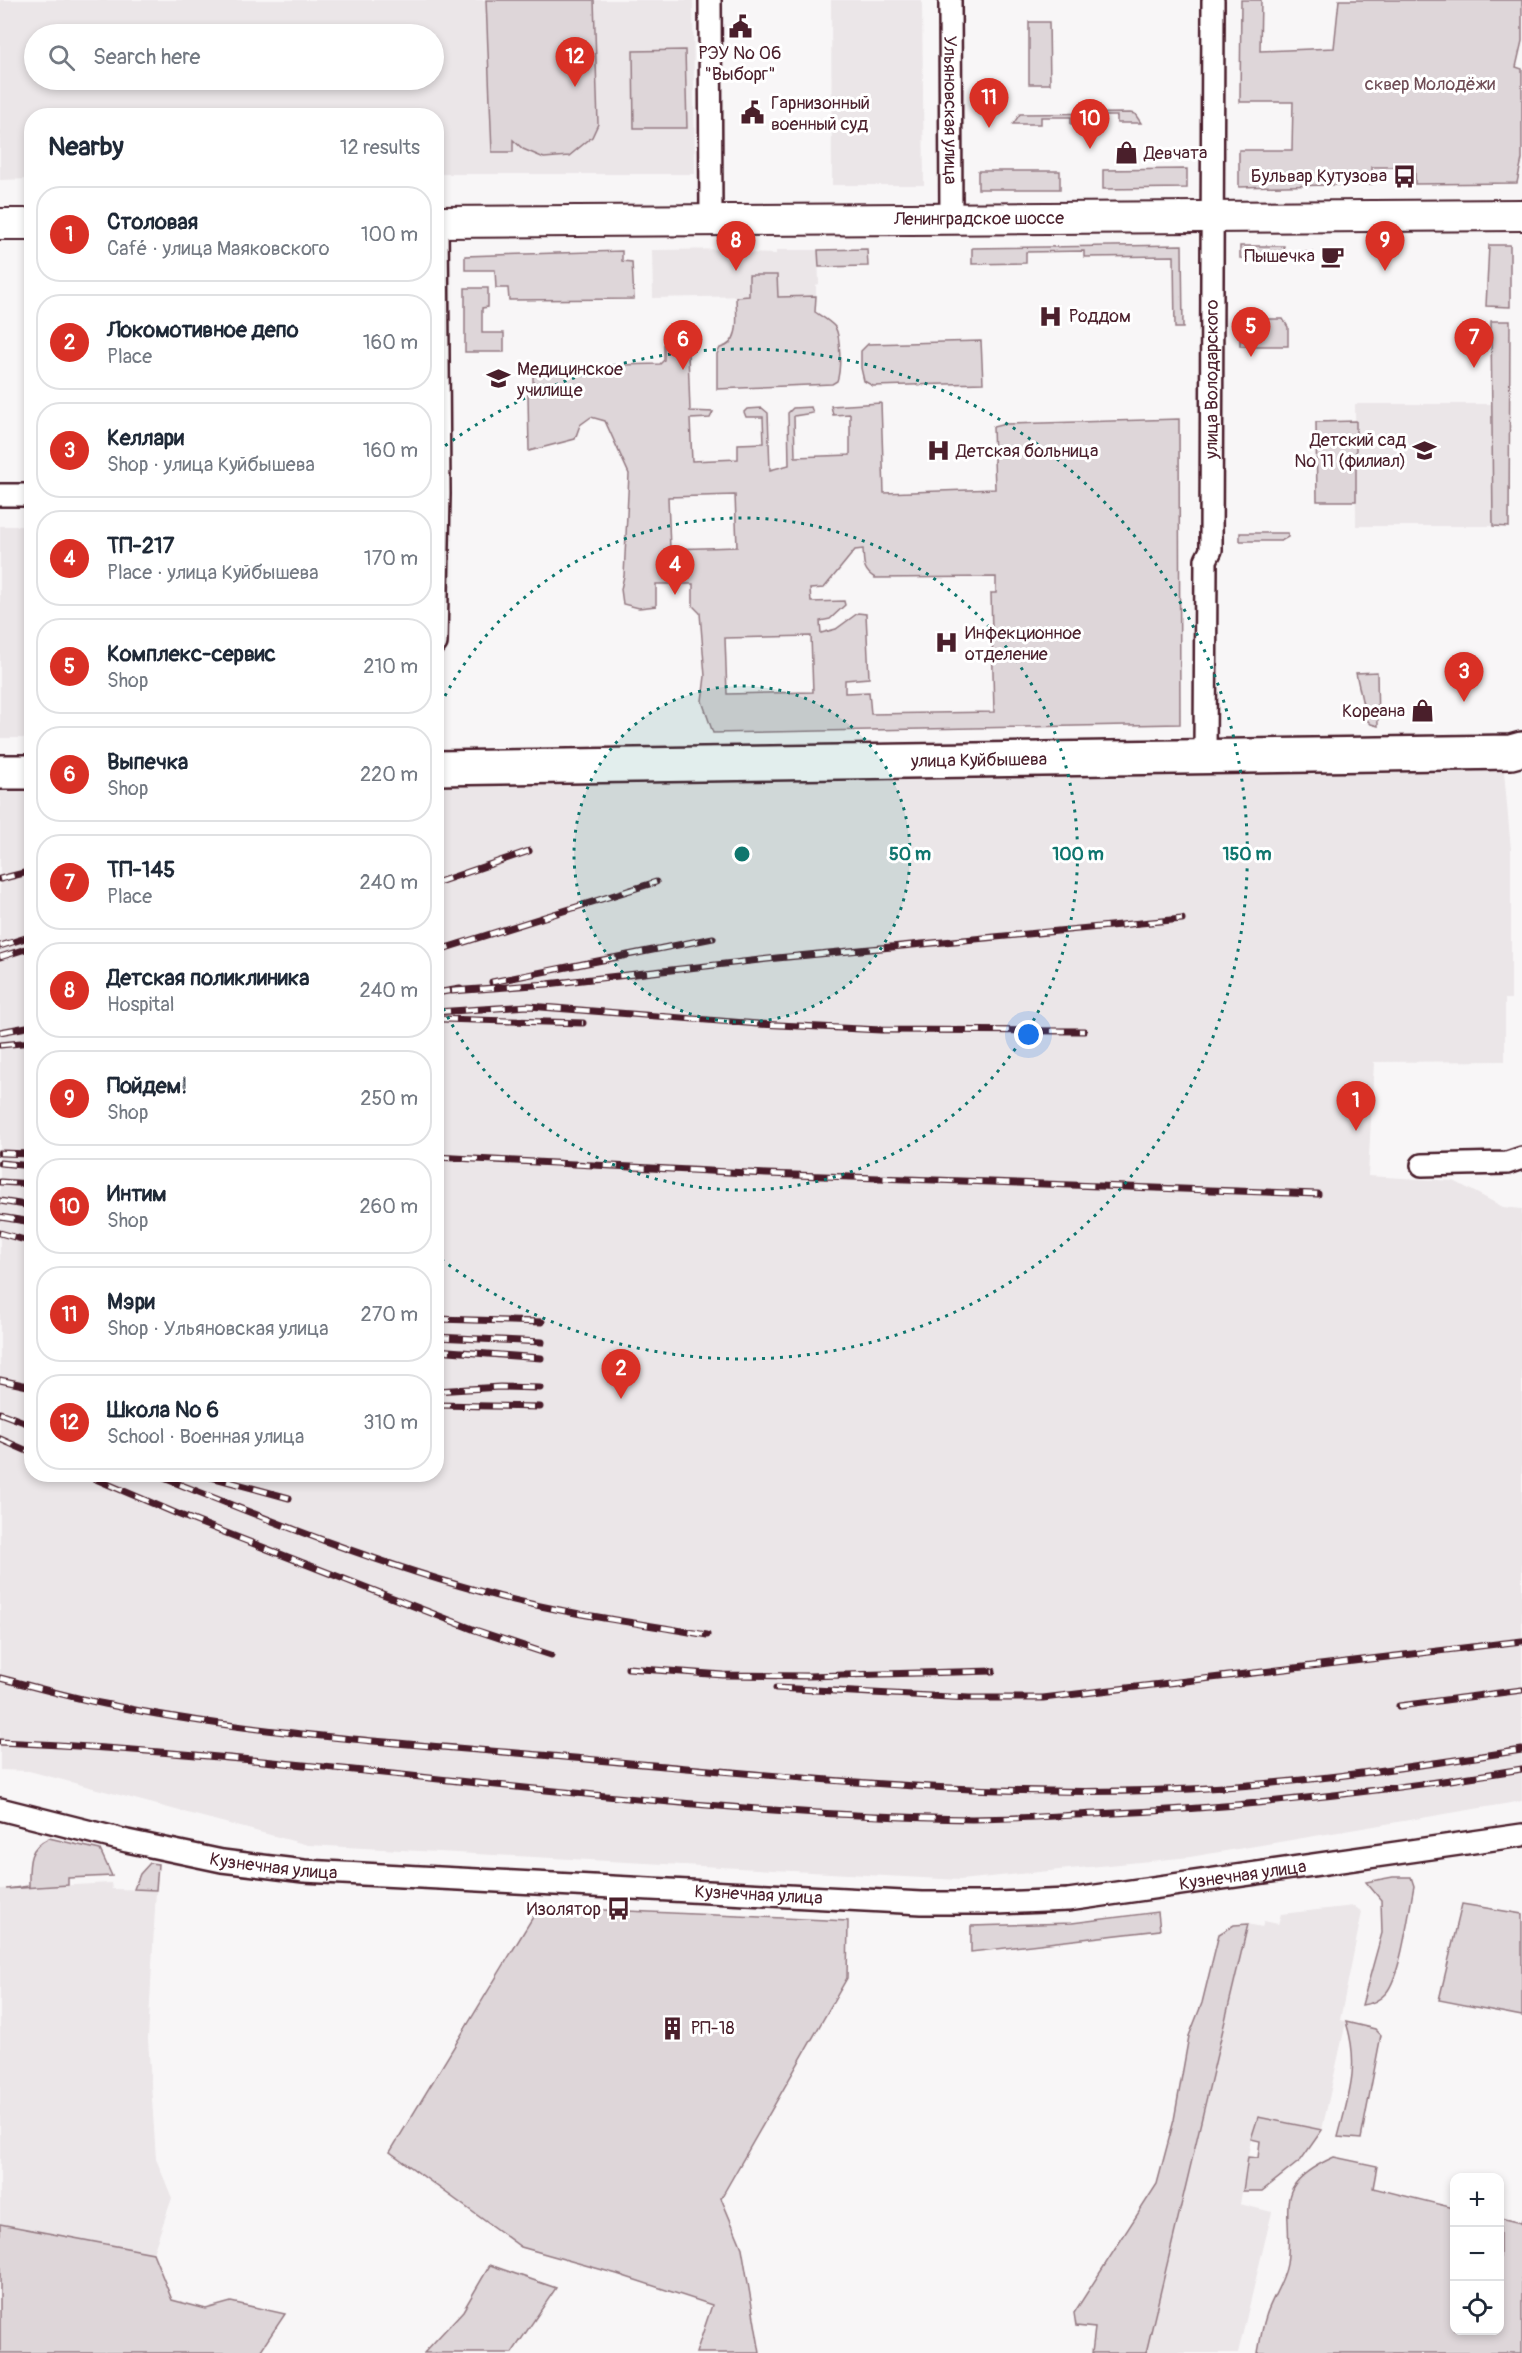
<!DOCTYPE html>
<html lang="en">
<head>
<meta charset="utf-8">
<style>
	body { margin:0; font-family:Pangolin,sans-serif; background:#f6f6f7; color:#1f2937 }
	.controls { position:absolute; right:18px; bottom:18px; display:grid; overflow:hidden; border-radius:12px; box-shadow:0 3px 9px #0003 }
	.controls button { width:54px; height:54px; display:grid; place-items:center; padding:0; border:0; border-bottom:2px solid #e0e1e3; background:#fff; color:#1f2937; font:30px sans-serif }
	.you { position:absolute; left:1029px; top:1035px; width:21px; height:21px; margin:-15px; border:4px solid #fff; border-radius:50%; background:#1a73e8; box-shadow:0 0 0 9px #1a73e833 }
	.badge { display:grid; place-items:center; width:39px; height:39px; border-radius:50%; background:#d93025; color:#fff; font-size:20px; font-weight:700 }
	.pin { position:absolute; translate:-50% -50px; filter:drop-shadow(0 2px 3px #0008) }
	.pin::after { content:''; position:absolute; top:32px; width:21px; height:18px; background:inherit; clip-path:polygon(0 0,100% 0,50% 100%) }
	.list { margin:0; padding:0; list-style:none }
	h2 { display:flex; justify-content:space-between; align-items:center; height:78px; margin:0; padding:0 24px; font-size:26px }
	h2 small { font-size:20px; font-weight:400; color:#747a83 }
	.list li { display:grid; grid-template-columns:39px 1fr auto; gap:18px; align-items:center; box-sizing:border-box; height:96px; margin:0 12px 12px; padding:0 12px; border:2px solid #e0e1e3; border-radius:24px }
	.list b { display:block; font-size:22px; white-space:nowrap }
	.list p { margin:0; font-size:20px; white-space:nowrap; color:#747a83 }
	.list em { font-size:20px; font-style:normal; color:#747a83 }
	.icon { flex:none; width:33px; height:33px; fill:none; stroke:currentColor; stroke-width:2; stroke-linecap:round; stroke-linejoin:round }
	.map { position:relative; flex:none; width:1522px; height:2353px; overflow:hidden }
	.search { position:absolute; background:#fff; box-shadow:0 3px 9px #0003; left:24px; top:24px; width:420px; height:66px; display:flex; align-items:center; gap:15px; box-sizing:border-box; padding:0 21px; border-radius:33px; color:#747a83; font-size:22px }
	.panel { position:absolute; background:#fff; box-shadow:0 3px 9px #0003; left:24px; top:108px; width:420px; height:1374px; border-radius:24px }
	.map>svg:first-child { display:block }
</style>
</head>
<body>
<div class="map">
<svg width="1522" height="2353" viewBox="0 0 1522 2353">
	<rect width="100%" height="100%" fill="#f8f6f7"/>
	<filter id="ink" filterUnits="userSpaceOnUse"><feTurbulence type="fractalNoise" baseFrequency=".0167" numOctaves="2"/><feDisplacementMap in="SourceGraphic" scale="12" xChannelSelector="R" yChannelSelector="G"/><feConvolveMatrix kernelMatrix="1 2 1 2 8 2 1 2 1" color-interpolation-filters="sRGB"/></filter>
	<g filter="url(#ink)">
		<!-- built -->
		<g fill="#ebe6e8" fill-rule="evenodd">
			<path d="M0,0H693L695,174H437L436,116H32L31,179L0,180ZM34,34H434V80H34Z"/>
			<polygon points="831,0 922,0 924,185 832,185"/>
			<polygon points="744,249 744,253 776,254 776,250 818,250 819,284 816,285 816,296 778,297 777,275 749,276 749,296 653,298 652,250"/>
			<polygon points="1355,404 1492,404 1493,526 1356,526"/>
			<rect x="0" y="526" width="31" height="212"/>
			<polygon points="1504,771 1511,850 1511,999 1505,999 1505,1061 1374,1062 1368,1176 1454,1181 1503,1207 1522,1209 1522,1801 1190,1857 960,1880 308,1845 29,1771 0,1770 0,788 32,787 32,1474 436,1474 437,782"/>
			<polygon points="111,1883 112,1889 156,1890 148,2039 156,2159 172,2198 153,2253 0,2224 0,1889"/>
			<polygon points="1354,1906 1362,1912 1340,2020 1346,2022 1322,2130 1259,2117 1251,2139 1240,2204 1272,2212 1238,2353 1146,2353 1248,1924 1262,1927 1264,1921 1278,1924 1281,1914"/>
		</g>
		<!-- green -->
		<g fill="#ded6d9" stroke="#947a82" stroke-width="1.5" fill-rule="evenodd">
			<polygon points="486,0 594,0 598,124 592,137 569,156 544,158 523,149 513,140 513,152 492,152"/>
			<polygon points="1241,0 1261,0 1260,51 1334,48 1339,0 1522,0 1522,41 1516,67 1522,69 1522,159 1517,183 1415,184 1415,167 1372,167 1372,184 1239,187 1239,150 1292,150 1293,102 1240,102"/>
			<polygon points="1029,22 1049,22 1050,84 1029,84"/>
			<polygon points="685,50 687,128 634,128 633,51"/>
			<polygon points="1130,113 1135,114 1141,123 1117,123 1117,116 1090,116 1090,124 1071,124 1071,117 1041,117 1041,124 1013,124 1020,114"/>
			<polygon points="1187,169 1187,188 1103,189 1103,170"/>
			<rect x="978" y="171" width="82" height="18"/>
			<polygon points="1182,245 1183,328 1175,328 1174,256 1084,257 1084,251 1026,252 1026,263 972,264 972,248"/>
			<polygon points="1489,245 1510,245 1510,307 1486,306"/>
			<polygon points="1240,246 1284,246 1285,252 1312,252 1312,259 1240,258"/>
			<polygon points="867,249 868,266 819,267 818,250"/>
			<polygon points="622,251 622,261 632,262 634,299 509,300 508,288 496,288 495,270 465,270 465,256"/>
			<path d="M749,275H777L778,297L816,296L815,312C821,316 830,321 835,327C841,337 841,370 837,381L832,384L717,389V354L720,348C742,344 736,314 736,297L749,296Z"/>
			<polygon points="465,288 488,288 488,307 482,308 482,333 504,333 504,352 465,352"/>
			<polygon points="1240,319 1283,319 1288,327 1288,346 1240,346"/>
			<polygon points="1491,321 1510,321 1509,527 1493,526"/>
			<path d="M664,338L673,347H679L688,353L690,411L713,412L710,418L690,419L692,461L738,459V444L764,443L763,417H746L744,412L747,409L762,408L768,413L770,470L789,465L788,413L793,408L811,407L813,413L794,416L795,457L850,455V414L833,415L831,406L881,403L884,493L995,489L993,427L1005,424L1179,419L1180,724L713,733L702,701L705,676L700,613L693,606V584H656V606L639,608L623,604L621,589L624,576L629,474L605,421L591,417L580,425L575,439L529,451L528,394H533V367L660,364L664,360ZM735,495L737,547L670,549L668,497ZM863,549C864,562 862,570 875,578L996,577V593H991L994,712L871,714L869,692L845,693V680L869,678L866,614L858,613L836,629L821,633L820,621L830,619L845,605L844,601L811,602L810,589L824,588L855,550ZM811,636L813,692L727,694L725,638Z"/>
			<polygon points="981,341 983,383 873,386 864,381 861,368 861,351 868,344"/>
			<polygon points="1356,421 1356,501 1317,501 1316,422"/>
			<polygon points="1240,533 1288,533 1288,537 1281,541 1240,541"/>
			<polygon points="1377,672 1378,726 1371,724 1366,719 1356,673"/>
			<path d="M49,1838L100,1850L112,1876L68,1878V1885L6,1889L29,1886C29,1864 27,1848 49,1838Z"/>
			<polygon points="150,1863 158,1864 156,1890 134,1889 140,1874"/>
			<path d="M1393,1877H1411L1414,1886C1409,1910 1401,1976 1386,1993C1379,2001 1372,2004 1362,2005L1382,1933L1381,1900L1366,1882Z"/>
			<polygon points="1462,1904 1522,1914 1522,2016 1439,2000"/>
			<polygon points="539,1907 848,1921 847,1978 721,2198 742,2248 760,2353 696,2353 712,2305 617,2274 521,2247 390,2152"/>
			<polygon points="1158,1912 1160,1930 971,1952 971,1926 1072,1923"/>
			<polygon points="1248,1924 1146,2353 1092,2353 1095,2328 1076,2326 1074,2313 1157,2184 1174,2120 1189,2036 1202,2003 1219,1934 1234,1925"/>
			<path d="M1346,2022L1375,2029L1381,2035L1361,2139L1338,2137C1349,2094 1360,2066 1346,2022Z"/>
			<polygon points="1258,2117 1322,2130 1301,2160 1262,2191 1243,2191 1248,2157 1258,2158 1260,2141 1251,2139"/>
			<path d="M1334,2157L1377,2166L1373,2188L1454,2208V2330H1500V2218L1521,2223L1522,2219V2353H1258C1260,2341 1262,2328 1266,2316C1271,2299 1284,2282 1287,2264C1295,2208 1267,2187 1334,2157Z"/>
			<polygon points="0,2224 153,2253 172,2300 206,2309 231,2302 285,2314 259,2353 0,2353"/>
			<polygon points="490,2265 556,2288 512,2353 424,2353 463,2311"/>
		</g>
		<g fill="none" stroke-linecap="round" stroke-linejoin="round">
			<defs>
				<g id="minor">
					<polyline points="710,0 711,220"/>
					<path id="s1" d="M950,0L951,219"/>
					<polyline points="0,495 32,495"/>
					<polyline points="436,643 439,494 437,222"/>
					<path id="s2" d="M1205,756L1206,560L1211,550L1213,0"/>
					<polyline points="1422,1165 1507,1163 1522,1158"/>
					<path id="s3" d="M0,1809L127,1841L222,1861L304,1871L922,1903H997L1068,1900L1522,1835"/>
				</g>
				<g id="secondary">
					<path id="s4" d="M436,222L1522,215"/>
					<polyline points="0,224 32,224"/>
				</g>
				<g id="primary">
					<path id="s5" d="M436,768L1511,752L1522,749"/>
					<polyline points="0,772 32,772"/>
				</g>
			</defs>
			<!-- minor casing -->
			<use href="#minor" stroke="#4a1f2b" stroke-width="26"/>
			<!-- secondary casing -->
			<use href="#secondary" stroke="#4a1f2b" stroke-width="34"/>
			<!-- primary casing -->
			<use href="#primary" stroke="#4a1f2b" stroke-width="38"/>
			<!-- minor -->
			<use href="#minor" stroke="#fff" stroke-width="21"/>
			<!-- secondary -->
			<use href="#secondary" stroke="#fff" stroke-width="30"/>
			<!-- primary -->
			<use href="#primary" stroke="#fff" stroke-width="33"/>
			<defs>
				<g id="rail">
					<polyline points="0,879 32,871"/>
					<polyline points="436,883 529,851"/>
					<polyline points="0,946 32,936"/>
					<polyline points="436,951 656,882"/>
					<polyline points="0,957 32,947"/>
					<polyline points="492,982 713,938"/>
					<polyline points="452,991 547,984 777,958 1182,919"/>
					<polyline points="436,993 460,989"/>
					<polyline points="436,1012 529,1006 758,1024 881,1030 1084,1031"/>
					<polyline points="442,1019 583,1023"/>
					<polyline points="0,1032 32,1026"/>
					<polyline points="0,1045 32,1042"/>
					<polyline points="0,1153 32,1154"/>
					<polyline points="436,1157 767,1174 1318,1194"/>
					<polyline points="0,1163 32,1166"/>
					<polyline points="0,1182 32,1184"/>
					<polyline points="0,1201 32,1206"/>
					<polyline points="0,1217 32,1222"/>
					<polyline points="0,1233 32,1242"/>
					<polyline points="436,1319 542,1322"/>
					<polyline points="436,1337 542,1342"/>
					<polyline points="436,1350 541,1358"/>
					<polyline points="0,1380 32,1387"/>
					<polyline points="436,1391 500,1387 540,1388"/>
					<polyline points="436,1405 540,1407"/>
					<polyline points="0,1413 32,1425"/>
					<polyline points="0,1439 32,1453"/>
					<polyline points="84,1474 180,1515 475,1630 551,1655"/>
					<path d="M154,1474C268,1520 382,1566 501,1597C567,1614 639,1623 707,1635"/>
					<polyline points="200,1474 289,1498"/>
					<polyline points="628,1668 723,1675 808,1676 993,1671"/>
					<path d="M0,1678C35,1687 70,1697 105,1704C251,1735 414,1744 563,1757C782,1776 1004,1802 1224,1787C1324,1780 1423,1765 1522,1750"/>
					<polyline points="776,1688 969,1698 1043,1698 1522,1641"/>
					<polyline points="1399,1706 1522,1690"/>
					<path d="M0,1742C325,1756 647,1814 972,1819C1013,1819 1054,1816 1095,1814C1238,1808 1380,1792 1522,1769"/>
				</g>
			</defs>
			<!-- rail casing -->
			<use href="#rail" stroke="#4a1f2b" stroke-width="7"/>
			<!-- rail -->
			<use href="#rail" stroke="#fff" stroke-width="4.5" stroke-dasharray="14" stroke-linecap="butt"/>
		</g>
	</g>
	<!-- distance rings -->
	<circle cx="742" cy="854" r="168" fill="#0f766e" fill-opacity=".12"/>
	<g fill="none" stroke="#0f766e" stroke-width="3" stroke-dasharray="3 6">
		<circle cx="742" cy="854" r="168"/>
		<path d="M437 712A336 336 0 1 1 437 996"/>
		<path d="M438 451A505 505 0 1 1 438 1257"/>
	</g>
	<!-- icons -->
	<defs>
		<symbol id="civic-bare" viewBox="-9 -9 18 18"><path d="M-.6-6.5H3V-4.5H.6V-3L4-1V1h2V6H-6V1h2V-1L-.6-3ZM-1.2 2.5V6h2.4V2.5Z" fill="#4a1f2b" stroke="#fff" stroke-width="2.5" paint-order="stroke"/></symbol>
		<symbol id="shop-bare" viewBox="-9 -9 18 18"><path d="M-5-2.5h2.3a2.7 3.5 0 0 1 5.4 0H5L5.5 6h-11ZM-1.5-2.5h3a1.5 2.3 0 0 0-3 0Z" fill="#4a1f2b" stroke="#fff" stroke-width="2.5" paint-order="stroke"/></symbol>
		<symbol id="bus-bare" viewBox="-9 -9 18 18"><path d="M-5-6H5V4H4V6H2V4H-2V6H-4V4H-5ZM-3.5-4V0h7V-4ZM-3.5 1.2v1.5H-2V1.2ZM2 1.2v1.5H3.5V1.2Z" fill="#4a1f2b" stroke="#fff" stroke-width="2.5" paint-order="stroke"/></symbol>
		<symbol id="cafe-bare" viewBox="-9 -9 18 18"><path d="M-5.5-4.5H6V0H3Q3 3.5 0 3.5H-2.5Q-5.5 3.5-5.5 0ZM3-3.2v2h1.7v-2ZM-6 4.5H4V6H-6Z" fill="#4a1f2b" stroke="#fff" stroke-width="2.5" paint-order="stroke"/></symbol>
		<symbol id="hospital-bare" viewBox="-9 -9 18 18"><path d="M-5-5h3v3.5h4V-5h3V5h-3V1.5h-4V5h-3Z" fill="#4a1f2b" stroke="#fff" stroke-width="2.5" paint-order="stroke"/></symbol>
		<symbol id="university-bare" viewBox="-9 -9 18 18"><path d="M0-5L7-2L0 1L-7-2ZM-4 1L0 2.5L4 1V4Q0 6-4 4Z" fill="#4a1f2b" stroke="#fff" stroke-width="2.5" paint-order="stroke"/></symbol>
		<symbol id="school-bare" viewBox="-9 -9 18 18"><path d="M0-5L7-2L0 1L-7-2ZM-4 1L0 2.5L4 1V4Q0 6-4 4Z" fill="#4a1f2b" stroke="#fff" stroke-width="2.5" paint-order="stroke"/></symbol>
		<symbol id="building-bare" viewBox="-9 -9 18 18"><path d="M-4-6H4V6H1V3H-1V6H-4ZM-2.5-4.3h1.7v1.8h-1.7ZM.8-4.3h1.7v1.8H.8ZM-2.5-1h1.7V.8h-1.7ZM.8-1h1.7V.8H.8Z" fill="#4a1f2b" stroke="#fff" stroke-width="2.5" paint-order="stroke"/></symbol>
	</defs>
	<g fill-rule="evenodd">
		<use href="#civic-bare" x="724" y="10" width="33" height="33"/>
		<use href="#civic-bare" x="736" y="96" width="33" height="33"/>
		<use href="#shop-bare" x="1110" y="136" width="33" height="33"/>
		<use href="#bus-bare" x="1388" y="160" width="33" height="33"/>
		<use href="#cafe-bare" x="1316" y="240" width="33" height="33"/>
		<use href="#hospital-bare" x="1034" y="300" width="33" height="33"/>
		<use href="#university-bare" x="482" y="362" width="33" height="33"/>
		<use href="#school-bare" x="1408" y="434" width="33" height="33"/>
		<use href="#hospital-bare" x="922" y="434" width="33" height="33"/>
		<use href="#hospital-bare" x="930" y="626" width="33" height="33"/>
		<use href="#shop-bare" x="1406" y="694" width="33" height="33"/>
		<use href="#bus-bare" x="602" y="1892" width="33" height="33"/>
		<use href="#building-bare" x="656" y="2012" width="33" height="33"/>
	</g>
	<g text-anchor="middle" stroke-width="6" stroke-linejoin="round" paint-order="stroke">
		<!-- poi labels -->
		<g font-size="18" fill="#4a1f2b" stroke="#fff" text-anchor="start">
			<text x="740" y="59" text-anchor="middle">РЭУ № 06<tspan x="740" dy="21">"Выборг"</tspan></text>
			<text x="771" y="109">Гарнизонный<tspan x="771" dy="21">военный суд</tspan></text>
			<text x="1144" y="159">Девчата</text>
			<text x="1387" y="182" text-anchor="end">Бульвар Кутузова</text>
			<text x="1315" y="262" text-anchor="end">Пышечка</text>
			<text x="1069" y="322">Роддом</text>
			<text x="517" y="375">Медицинское<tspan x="517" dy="21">училище</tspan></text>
			<text x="1406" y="446" text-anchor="end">Детский сад<tspan x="1406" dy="21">№ 11 (филиал)</tspan></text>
			<text x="956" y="457">Детская больница</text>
			<text x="965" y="639">Инфекционное<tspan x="965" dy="21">отделение</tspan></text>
			<text x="1405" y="717" text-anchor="end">Кореана</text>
			<text x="601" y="1915" text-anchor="end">Изолятор</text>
			<text x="691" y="2034">РП-18</text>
		</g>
		<!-- park labels -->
		<g font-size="18" fill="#6f4d56" stroke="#fff">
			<text x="1430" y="90">сквер Молодёжи</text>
		</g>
		<!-- street labels -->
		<g font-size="18" fill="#4a1f2b" stroke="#fff">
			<text dy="6" stroke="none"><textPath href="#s1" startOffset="110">Ульяновская улица</textPath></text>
			<text dy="6" stroke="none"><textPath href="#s4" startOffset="543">Ленинградское шоссе</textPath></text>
			<text dy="6" stroke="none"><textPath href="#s2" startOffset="378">улица Володарского</textPath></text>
			<text dy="6" stroke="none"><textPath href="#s5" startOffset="543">улица Куйбышева</textPath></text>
			<text dy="6" stroke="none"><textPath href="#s3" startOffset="280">Кузнечная улица</textPath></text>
			<text dy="6" stroke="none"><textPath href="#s3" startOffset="1252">Кузнечная улица</textPath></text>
			<text dy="6" stroke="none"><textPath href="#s3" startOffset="766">Кузнечная улица</textPath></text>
		</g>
	</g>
	<circle cx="742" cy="854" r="9" fill="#0f766e" stroke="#fff" stroke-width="3"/>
	<g font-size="18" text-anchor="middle" font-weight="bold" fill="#0f766e" stroke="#fff" stroke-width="6" stroke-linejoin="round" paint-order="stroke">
		<text x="910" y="860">50 m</text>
		<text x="1078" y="860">100 m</text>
		<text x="1247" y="860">150 m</text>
	</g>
</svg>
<div class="controls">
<button>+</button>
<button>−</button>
<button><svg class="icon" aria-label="locate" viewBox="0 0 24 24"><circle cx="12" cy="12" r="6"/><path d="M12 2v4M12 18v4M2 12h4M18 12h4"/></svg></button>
</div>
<div class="you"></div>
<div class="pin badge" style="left:1356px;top:1131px">1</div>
<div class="pin badge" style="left:621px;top:1399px">2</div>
<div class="pin badge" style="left:1464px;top:702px">3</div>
<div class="pin badge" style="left:675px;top:595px">4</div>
<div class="pin badge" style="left:1251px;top:357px">5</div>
<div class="pin badge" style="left:683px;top:370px">6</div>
<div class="pin badge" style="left:1474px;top:368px">7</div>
<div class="pin badge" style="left:736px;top:271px">8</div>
<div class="pin badge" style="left:1385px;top:271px">9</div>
<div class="pin badge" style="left:1090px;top:149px">10</div>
<div class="pin badge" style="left:989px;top:128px">11</div>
<div class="pin badge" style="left:575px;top:87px">12</div>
<div class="search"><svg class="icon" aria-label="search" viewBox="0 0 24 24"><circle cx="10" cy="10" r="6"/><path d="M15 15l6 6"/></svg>Search here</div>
<section class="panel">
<h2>Nearby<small>12 results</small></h2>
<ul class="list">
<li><span class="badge">1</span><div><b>Столовая</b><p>Café · улица Маяковского</p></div><em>100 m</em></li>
<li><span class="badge">2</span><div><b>Локомотивное депо</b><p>Place</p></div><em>160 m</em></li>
<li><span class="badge">3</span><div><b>Келлари</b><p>Shop · улица Куйбышева</p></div><em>160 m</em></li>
<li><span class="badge">4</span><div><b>ТП-217</b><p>Place · улица Куйбышева</p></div><em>170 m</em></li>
<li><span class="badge">5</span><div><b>Комплекс-сервис</b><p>Shop</p></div><em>210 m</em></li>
<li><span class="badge">6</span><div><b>Выпечка</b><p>Shop</p></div><em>220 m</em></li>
<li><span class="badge">7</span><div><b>ТП-145</b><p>Place</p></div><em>240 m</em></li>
<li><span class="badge">8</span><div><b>Детская поликлиника</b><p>Hospital</p></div><em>240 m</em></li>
<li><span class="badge">9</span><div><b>Пойдем!</b><p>Shop</p></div><em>250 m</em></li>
<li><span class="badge">10</span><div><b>Интим</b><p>Shop</p></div><em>260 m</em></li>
<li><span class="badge">11</span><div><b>Мэри</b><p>Shop · Ульяновская улица</p></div><em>270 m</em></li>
<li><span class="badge">12</span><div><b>Школа № 6</b><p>School · Военная улица</p></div><em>310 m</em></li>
</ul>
</section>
</div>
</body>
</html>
